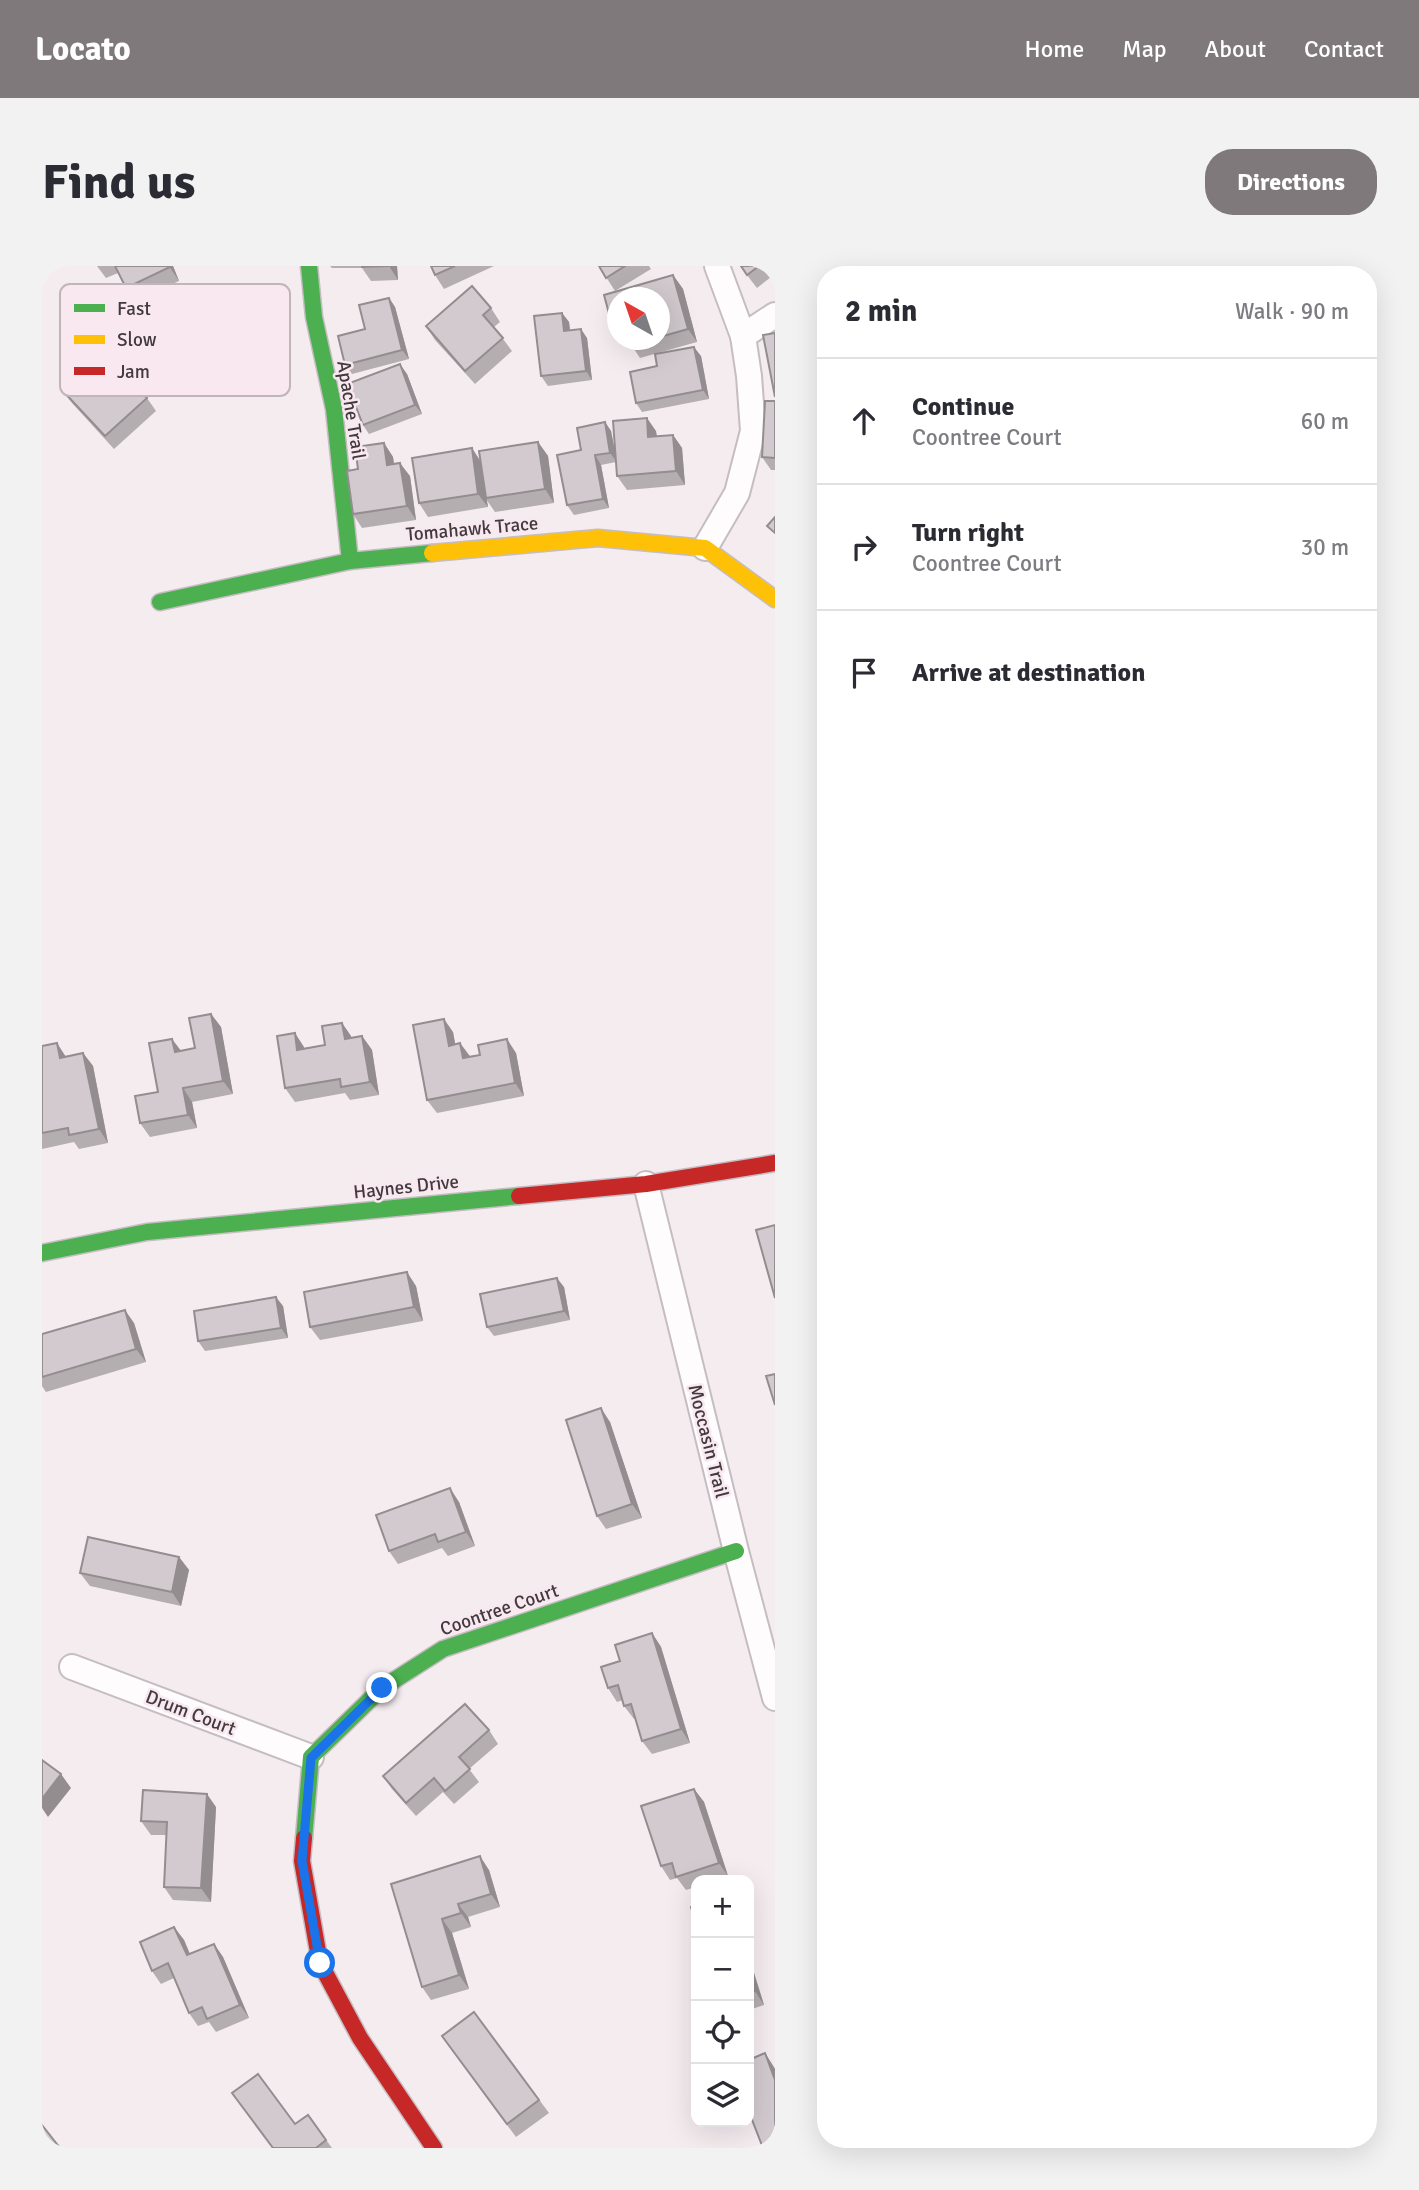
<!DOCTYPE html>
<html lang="en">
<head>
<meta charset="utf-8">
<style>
	body { margin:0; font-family:Signika,sans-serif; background:#f2f2f3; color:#2b2b33 }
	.controls { position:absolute; right:21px; bottom:21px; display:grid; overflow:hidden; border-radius:14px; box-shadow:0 7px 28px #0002 }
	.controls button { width:63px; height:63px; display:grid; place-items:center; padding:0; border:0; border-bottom:2px solid #e1e1e2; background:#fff; color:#2b2b33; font:35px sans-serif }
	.compass { position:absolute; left:565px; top:21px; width:63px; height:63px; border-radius:50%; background:#fff; box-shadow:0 7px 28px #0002; rotate:320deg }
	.stop { position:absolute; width:21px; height:21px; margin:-16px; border:5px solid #1a73e8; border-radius:50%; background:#fff }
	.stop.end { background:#1a73e8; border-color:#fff; box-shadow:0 2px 7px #0008 }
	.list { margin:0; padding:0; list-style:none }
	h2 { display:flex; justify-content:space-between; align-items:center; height:91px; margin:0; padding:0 28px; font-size:30px }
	h2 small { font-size:23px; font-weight:400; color:#7c7c81 }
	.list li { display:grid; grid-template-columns:46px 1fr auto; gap:21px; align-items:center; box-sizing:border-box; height:126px; padding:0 28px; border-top:2px solid #e1e1e2 }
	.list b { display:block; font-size:26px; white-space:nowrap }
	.list p { margin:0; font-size:23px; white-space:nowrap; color:#7c7c81 }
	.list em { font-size:23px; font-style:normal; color:#7c7c81 }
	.icon { flex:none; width:38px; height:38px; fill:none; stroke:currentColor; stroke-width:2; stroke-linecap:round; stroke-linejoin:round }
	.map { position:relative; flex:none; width:733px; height:1882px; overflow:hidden; border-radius:28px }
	header { display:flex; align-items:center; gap:42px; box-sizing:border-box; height:98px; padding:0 35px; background:#80797c; color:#fff }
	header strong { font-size:33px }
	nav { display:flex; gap:38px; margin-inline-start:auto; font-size:24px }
	.intro { display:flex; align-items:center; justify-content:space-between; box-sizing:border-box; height:168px; padding:0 42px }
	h1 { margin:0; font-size:49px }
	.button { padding:18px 32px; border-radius:28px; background:#80797c; color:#fff; font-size:24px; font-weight:700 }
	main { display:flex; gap:42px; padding:0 42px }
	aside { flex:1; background:#fff; border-radius:28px; box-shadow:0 7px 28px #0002 }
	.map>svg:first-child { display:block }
</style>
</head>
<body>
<header>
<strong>Locato</strong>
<nav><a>Home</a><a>Map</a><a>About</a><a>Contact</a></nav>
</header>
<div class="intro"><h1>Find us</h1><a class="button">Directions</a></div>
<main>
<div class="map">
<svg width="733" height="1882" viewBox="0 0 733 1882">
	<rect width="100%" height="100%" fill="#f5ecf0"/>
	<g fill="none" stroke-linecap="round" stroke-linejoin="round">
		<defs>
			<g id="street">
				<polyline points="701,70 733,49"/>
				<polyline points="663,282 695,227 711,165 707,110 701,70 675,0"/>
				<polyline points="604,918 694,1285 733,1432"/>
				<polyline points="30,1401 269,1491"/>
			</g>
			<g id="fast">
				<polyline points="267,0 272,51 292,143 308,295"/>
				<polyline points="118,336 308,295 390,287"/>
				<polyline points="0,987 105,966 477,930"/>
				<polyline points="262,1572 269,1491 340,1422 401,1383 694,1285"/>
			</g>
			<polyline id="slow" points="390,287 556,272 663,282 733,333"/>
			<g id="jam">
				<polyline points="477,930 604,918 733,897"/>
				<polyline points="262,1572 260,1595 278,1697 318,1772 392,1882"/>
			</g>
		</defs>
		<!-- street casing -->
		<use href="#street" stroke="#c5bdc1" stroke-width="28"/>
		<!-- fast casing -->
		<use href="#fast" stroke="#c5bdc1" stroke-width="19"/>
		<!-- slow casing -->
		<use href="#slow" stroke="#c5bdc1" stroke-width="19"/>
		<!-- jam casing -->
		<use href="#jam" stroke="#c5bdc1" stroke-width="19"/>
		<!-- street -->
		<use href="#street" stroke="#fefcfd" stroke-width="24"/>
		<!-- fast -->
		<use href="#fast" stroke="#4caf50" stroke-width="16"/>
		<!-- slow -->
		<use href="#slow" stroke="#ffc107" stroke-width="16"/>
		<!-- jam -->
		<use href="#jam" stroke="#c62828" stroke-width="16"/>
	</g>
	<!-- wall -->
	<g fill="#b5aeb1">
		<polygon points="55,0 131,0 137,15 93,35 84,22 76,7 64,12"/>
		<polygon points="288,0 355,0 356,14 329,15 320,2 290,2"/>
		<polygon points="389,0 452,0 402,23 393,9"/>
		<polygon points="557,0 607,0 609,3 573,25"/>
		<polygon points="698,0 733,0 733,8 715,22"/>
		<polygon points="631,9 641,23 655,76 598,92 588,77 581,79 578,74 618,74 618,32 576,32 576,71 572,66 562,29"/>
		<polygon points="347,32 353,41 367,93 310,108 303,99 323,63"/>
		<polygon points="449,42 458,56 452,61 470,85 433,118 393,74 384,60"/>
		<polygon points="520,47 527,56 528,64 545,72 550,114 506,120 499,110"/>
		<polygon points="659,90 667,133 600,146 594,137 615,100"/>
		<polygon points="365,108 380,148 327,168 321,159"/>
		<polygon points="55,121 105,132 114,145 72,183 30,137 20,124"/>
		<polygon points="733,135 733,204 729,204 720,191"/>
		<polygon points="563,156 569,165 574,189 614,165 615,170 631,169 640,182 643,219 585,224 575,210 574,196 559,199 567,242 532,249 525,239"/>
		<polygon points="496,176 506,190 512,237 453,246 444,233 446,241 386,251 377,237 439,196"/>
		<polygon points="342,177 351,191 352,198 368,210 374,254 320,262 311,248 316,203"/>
		<polygon points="169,748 179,761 191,828 150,836 155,862 108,871 98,857 139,785 153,782"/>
		<polygon points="300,757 310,772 320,770 330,784 337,829 308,834 303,827 253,836 243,822 262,781 262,782 283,779"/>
		<polygon points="411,766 413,778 418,777 428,790 438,789 474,787 482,830 395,847 385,834"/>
		<polygon points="0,780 24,790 41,787 51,800 66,877 37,883 32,876 0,883"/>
		<polygon points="374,1020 381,1055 278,1074 268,1061"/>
		<polygon points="522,1021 528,1054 452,1070 445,1061"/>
		<polygon points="241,1040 246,1072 163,1085 156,1075"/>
		<polygon points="92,1057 104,1096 4,1126 0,1120 0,1068"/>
		<polygon points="568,1156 600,1252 564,1263 555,1250"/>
		<polygon points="417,1236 433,1280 406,1290 400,1282 356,1298 347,1285"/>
		<polygon points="137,1291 147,1304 139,1340 48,1320 38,1307"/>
		<polygon points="610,1367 619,1381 648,1477 610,1488 600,1475 593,1453 592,1453 582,1440 581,1434 575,1436 566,1422 578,1395"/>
		<polygon points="447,1464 456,1478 427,1503 437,1516 412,1538 401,1526 374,1550 350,1523 341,1510"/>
		<polygon points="652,1523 662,1536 686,1610 675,1614 654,1614 654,1621 644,1624 635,1612 628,1614 619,1600"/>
		<polygon points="174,1541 169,1636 131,1634 122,1621 125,1569 109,1569 99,1555"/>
		<polygon points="447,1604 458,1641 426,1651 429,1661 410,1667 427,1723 389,1734 380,1721 349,1618"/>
		<polygon points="132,1661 142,1674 148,1688 172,1678 181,1691 207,1752 174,1766 167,1756 156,1760 147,1747 132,1712 119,1718 110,1705"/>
		<polygon points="707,1691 722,1739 707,1744"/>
		<polygon points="432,1746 507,1847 474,1871 409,1783"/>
		<polygon points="723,1787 733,1803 733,1882 721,1882"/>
		<polygon points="266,1849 290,1882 230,1882 253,1858"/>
	</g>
	<!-- shaded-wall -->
	<g fill="#938d90">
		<polygon points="127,0 131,0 137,15"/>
		<polygon points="347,0 355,0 356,14"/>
		<polygon points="631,9 641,23 655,76 646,63"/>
		<polygon points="347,32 353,41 367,93 360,84"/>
		<polygon points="520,47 527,56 529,74 522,65"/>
		<polygon points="539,63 545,72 550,114 544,105"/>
		<polygon points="652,81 659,90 667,133 661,124"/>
		<polygon points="358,98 365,108 380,148 373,139"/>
		<polygon points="605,152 614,165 616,185 606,171"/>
		<polygon points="563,156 569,165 575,196 568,187"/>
		<polygon points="631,169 640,182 643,219 634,205"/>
		<polygon points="496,176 506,190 512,237 503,223"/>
		<polygon points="342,177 351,191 354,212 345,199"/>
		<polygon points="430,182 439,196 446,241 436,228"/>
		<polygon points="553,189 559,199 567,242 561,233"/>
		<polygon points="358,197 368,210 374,254 365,240"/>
		<polygon points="169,748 179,761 191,828 181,815"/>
		<polygon points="402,753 411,766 416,793 407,780"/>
		<polygon points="300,757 309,770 312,787 303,773"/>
		<polygon points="253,767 262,781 265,797 255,784"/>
		<polygon points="320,770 330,784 337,829 328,816"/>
		<polygon points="130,773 140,786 133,786"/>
		<polygon points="465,773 474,787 482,830 473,817"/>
		<polygon points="15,777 24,791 18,792"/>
		<polygon points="418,777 428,791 421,792"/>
		<polygon points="41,787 51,800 66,877 57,863"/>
		<polygon points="141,822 150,836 155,862 146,849"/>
		<polygon points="365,1006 374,1020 381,1055 372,1041"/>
		<polygon points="515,1012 522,1021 528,1054 522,1045"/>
		<polygon points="234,1031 241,1040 246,1072 239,1062"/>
		<polygon points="83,1044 92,1057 104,1096 94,1083"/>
		<polygon points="559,1142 568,1156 600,1252 590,1238"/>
		<polygon points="408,1222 417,1236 433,1280 424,1266"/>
		<polygon points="137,1291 147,1304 139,1340 130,1326"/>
		<polygon points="610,1367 619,1381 648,1477 639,1463"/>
		<polygon points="19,1508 29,1522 6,1551 0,1542 0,1533"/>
		<polygon points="652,1523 662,1536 686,1610 677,1597"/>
		<polygon points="165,1528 174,1541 169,1636 159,1622"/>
		<polygon points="438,1590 447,1604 458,1641 449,1628"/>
		<polygon points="416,1638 426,1651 429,1661 419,1647"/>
		<polygon points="400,1653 410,1667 427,1723 417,1709"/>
		<polygon points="132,1661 142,1674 154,1703 145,1689"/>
		<polygon points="172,1678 181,1691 207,1752 198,1739"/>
		<polygon points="707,1691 722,1739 713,1725 707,1707"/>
		<polygon points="723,1787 733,1803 733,1814"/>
	</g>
	<!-- building -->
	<g fill="#d2cace" stroke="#938d90" stroke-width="2">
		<polygon points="73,0 127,0 128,1 84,22"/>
		<polygon points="320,0 347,0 320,1"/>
		<polygon points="389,0 413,0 393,9"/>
		<polygon points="557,0 583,0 564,12"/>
		<polygon points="699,0 717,0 705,9"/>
		<polygon points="631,9 646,63 618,71 618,32 576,32 576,65 572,66 562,29"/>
		<polygon points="430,20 449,42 441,49 461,72 423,105 384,60"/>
		<polygon points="347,32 360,84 303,99 296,70 323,63 317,39"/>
		<polygon points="520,47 522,65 539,63 544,105 499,110 492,50"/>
		<polygon points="733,67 733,131 721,69"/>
		<polygon points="587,74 607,74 589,79"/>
		<polygon points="652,81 661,124 594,137 588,106 615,100 613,88"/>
		<polygon points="358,98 373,139 321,159 305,118"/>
		<polygon points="76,101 105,132 63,170 20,124 41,105 55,121"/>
		<polygon points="723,135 733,135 733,192 720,191"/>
		<polygon points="605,152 606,171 631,169 634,205 575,210 571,155"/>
		<polygon points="563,156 568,187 553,189 561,233 525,239 515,189 539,184 535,162"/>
		<polygon points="496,176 503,223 444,232 437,185"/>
		<polygon points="342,177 345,199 358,197 365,240 311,248 305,205 316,203 313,181"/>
		<polygon points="430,182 436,228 377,237 370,192"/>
		<polygon points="733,251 733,267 725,260"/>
		<polygon points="169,748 181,815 141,822 146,849 98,857 93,830 116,826 107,777 130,773 133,786 153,782 147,752"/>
		<polygon points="402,753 407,780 418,777 421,792 438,789 436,779 465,773 473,817 385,834 371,759"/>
		<polygon points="300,757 303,773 320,770 328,816 299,821 298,813 243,822 235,770 253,767 255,784 283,779 280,760"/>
		<polygon points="15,777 18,792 41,787 57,863 27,869 26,862 0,867 0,780"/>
		<polygon points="733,959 733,1032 714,964"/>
		<polygon points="365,1006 372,1041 268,1061 262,1026"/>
		<polygon points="515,1012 522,1045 445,1061 438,1028"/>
		<polygon points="234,1031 239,1062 156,1075 152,1045"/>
		<polygon points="83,1044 94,1083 0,1111 0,1068"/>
		<polygon points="733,1108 733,1139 724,1110"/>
		<polygon points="559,1142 590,1238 555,1250 524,1154"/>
		<polygon points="408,1222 424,1266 396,1276 393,1268 347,1285 334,1249"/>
		<polygon points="46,1271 137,1291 130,1326 38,1307"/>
		<polygon points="610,1367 639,1463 600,1475 589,1438 582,1440 576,1419 566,1422 559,1401 578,1395 573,1379"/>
		<polygon points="423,1438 447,1464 417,1491 428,1503 403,1525 392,1512 364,1537 341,1510"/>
		<polygon points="0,1494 19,1508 0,1533"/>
		<polygon points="652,1523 677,1597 634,1611 630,1597 619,1600 599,1540"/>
		<polygon points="101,1524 165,1528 159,1622 122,1621 125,1556 99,1555"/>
		<polygon points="438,1590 449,1628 416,1638 419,1647 400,1653 417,1709 380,1721 349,1618"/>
		<polygon points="654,1639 654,1657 649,1641"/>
		<polygon points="132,1661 145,1689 172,1678 198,1739 165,1753 160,1741 147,1747 126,1697 110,1705 98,1676"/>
		<polygon points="707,1707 713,1725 707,1727"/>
		<polygon points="432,1746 497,1834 465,1858 400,1770"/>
		<polygon points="723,1787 733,1814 733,1877 721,1882 707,1846 707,1794"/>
		<polygon points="216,1808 253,1858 266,1849 284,1874 274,1882 231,1882 190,1827"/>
		<polygon points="0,1859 18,1882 0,1882"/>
	</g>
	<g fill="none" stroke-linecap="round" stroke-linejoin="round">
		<!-- route -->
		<polyline stroke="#1a73e8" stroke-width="9" points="278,1697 260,1595 269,1492 340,1422"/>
	</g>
	<g text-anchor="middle" stroke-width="5" stroke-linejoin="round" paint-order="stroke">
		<!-- street labels -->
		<g font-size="19" fill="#413b3e" stroke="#f9e8f0">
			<text transform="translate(310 144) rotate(81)" y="7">Apache Trail</text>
			<text transform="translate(430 262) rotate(-5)" y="7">Tomahawk Trace</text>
			<text transform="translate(364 920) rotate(-6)" y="7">Haynes Drive</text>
			<text transform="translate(667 1175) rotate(76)" y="7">Moccasin Trail</text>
			<text transform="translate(457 1343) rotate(-19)" y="7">Coontree Court</text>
			<text transform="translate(149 1446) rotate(21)" y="7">Drum Court</text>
		</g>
	</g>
	<!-- legend -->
	<rect x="18" y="18" width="230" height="112" rx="10" fill="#f9e8f0" stroke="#c2b4bb" stroke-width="2"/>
	<rect x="32" y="38" width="31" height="8" fill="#4caf50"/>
	<rect x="32" y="69" width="31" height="9" fill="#ffc107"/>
	<rect x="32" y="101" width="31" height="8" fill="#c62828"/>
	<g font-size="19" fill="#413b3e">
		<text x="75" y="49">Fast</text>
		<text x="75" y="80">Slow</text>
		<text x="75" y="112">Jam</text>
	</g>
</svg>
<div class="controls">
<button>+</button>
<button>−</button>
<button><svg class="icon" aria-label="locate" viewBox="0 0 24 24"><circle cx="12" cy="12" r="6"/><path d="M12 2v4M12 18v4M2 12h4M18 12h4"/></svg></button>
<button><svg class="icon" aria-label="layers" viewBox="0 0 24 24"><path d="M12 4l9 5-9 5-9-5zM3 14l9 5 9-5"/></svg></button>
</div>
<svg class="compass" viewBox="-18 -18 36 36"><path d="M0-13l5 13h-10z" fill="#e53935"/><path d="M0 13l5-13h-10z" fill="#7c7c81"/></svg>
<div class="stop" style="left:278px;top:1697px"></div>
<div class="stop end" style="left:340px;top:1422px"></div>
</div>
<aside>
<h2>2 min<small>Walk · 90 m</small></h2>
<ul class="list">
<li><svg class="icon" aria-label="ahead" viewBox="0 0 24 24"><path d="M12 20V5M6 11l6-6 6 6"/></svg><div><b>Continue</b><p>Coontree Court</p></div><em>60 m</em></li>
<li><svg class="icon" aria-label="right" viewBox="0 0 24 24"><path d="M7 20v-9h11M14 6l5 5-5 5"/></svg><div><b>Turn right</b><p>Coontree Court</p></div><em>30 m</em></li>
<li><svg class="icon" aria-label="arrive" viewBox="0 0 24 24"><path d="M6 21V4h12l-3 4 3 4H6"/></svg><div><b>Arrive at destination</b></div></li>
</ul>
</aside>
</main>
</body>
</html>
